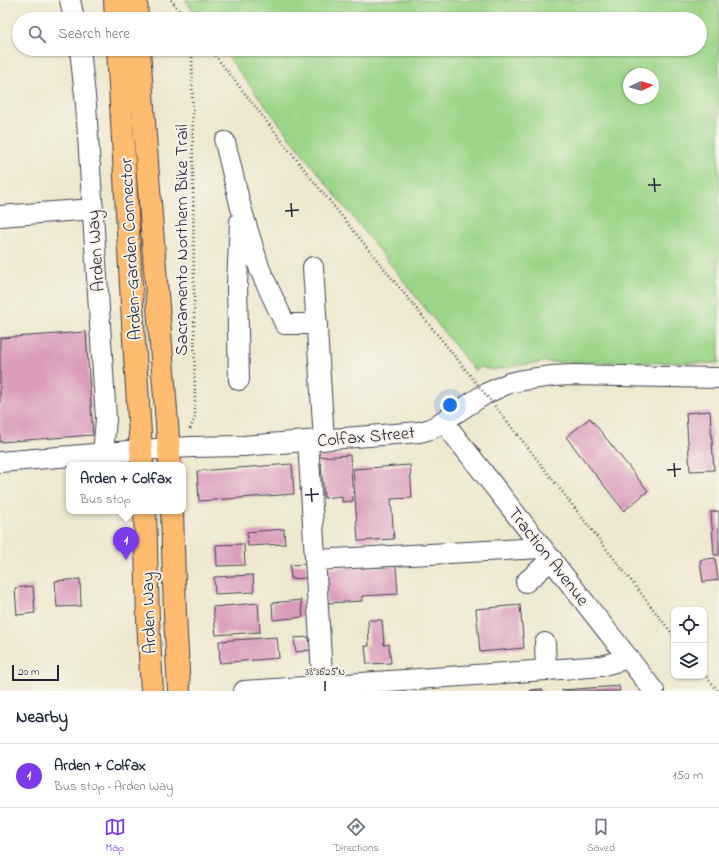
<!DOCTYPE html>
<html lang="en">
<head>
<meta charset="utf-8">
<style>
	body { margin:0; font-family:"Indie Flower",sans-serif; background:#f2f2f3; color:#1f2937 }
	.controls { position:absolute; right:12px; bottom:12px; display:grid; overflow:hidden; border-radius:8px; box-shadow:0 1px 3px #0004 }
	.controls button { width:36px; height:36px; display:grid; place-items:center; padding:0; border:0; border-bottom:1px solid #e0e1e3; background:#fff; color:#1f2937; font:20px sans-serif }
	.compass { position:absolute; left:623px; top:68px; width:36px; height:36px; border-radius:50%; background:#fff; box-shadow:0 1px 3px #0004; rotate:86deg }
	.scale { position:absolute; left:12px; bottom:10px; width:47px; box-sizing:border-box; padding-left:4px; border:2px solid #22223b; border-top:0; font-size:11px; line-height:14px; white-space:nowrap; color:#22223b; -webkit-text-stroke:3px #f7f3e8; paint-order:stroke }
	.you { position:absolute; left:450px; top:405px; width:14px; height:14px; margin:-10px; border:3px solid #fff; border-radius:50%; background:#1a73e8; box-shadow:0 0 0 6px #1a73e833 }
	.badge { display:grid; place-items:center; width:26px; height:26px; border-radius:50%; background:#7c3aed; color:#fff; font-size:13px; font-weight:700 }
	.pin { position:absolute; translate:-50% -33px; filter:drop-shadow(0 1px 2px #0008) }
	.pin::after { content:''; position:absolute; top:21px; width:14px; height:12px; background:inherit; clip-path:polygon(0 0,100% 0,50% 100%) }
	.popup { position:absolute; left:66px; top:462px; width:120px; height:52px; box-sizing:border-box; display:grid; place-content:center; border-radius:8px; background:#fff; filter:drop-shadow(0 1px 3px #0005); font-size:13px; white-space:nowrap; color:#747a83 }
	.popup b { font-size:15px; color:#1f2937 }
	.popup::after { content:''; position:absolute; left:50%; top:100%; margin-left:-8px; border:8px solid transparent; border-top-color:#fff }
	.list { margin:0; padding:0; list-style:none }
	h2 { display:flex; justify-content:space-between; align-items:center; height:52px; margin:0; padding:0 16px; font-size:17px }
	h2 small { font-size:13px; font-weight:400; color:#747a83 }
	.list li { display:grid; grid-template-columns:26px 1fr auto; gap:12px; align-items:center; box-sizing:border-box; height:64px; padding:0 16px; border-top:1px solid #e0e1e3 }
	.list b { display:block; font-size:15px; white-space:nowrap }
	.list p { margin:0; font-size:13px; white-space:nowrap; color:#747a83 }
	.list em { font-size:13px; font-style:normal; color:#747a83 }
	.icon { flex:none; width:22px; height:22px; fill:none; stroke:currentColor; stroke-width:2; stroke-linecap:round; stroke-linejoin:round }
	.map { position:relative; flex:none; width:719px; height:691px; overflow:hidden }
	.search { position:absolute; background:#fff; box-shadow:0 1px 3px #0004; left:12px; right:12px; top:12px; height:44px; display:flex; align-items:center; gap:10px; box-sizing:border-box; padding:0 14px; border-radius:22px; color:#747a83; font-size:15px }
	.sheet { height:116px; background:#fff }
	nav { display:flex; justify-content:space-around; align-items:center; box-sizing:border-box; height:56px; border-top:1px solid #e0e1e3; background:#fff; font-size:11px; color:#747a83 }
	nav a { display:grid; justify-items:center; gap:2px }
	nav .on { color:#7c3aed }
	.map>svg:first-child { display:block }
</style>
</head>
<body>
<div class="map">
<svg width="719" height="691" viewBox="0 0 719 691">
	<rect width="100%" height="100%" fill="#f7f3e8"/>
	<filter id="ink" filterUnits="userSpaceOnUse"><feTurbulence type="fractalNoise" baseFrequency=".025" numOctaves="2"/><feDisplacementMap in="SourceGraphic" scale="8" xChannelSelector="R" yChannelSelector="G"/><feConvolveMatrix kernelMatrix="1 2 1 2 8 2 1 2 1" color-interpolation-filters="sRGB"/></filter>
	<filter id="wash" filterUnits="userSpaceOnUse"><feTurbulence type="fractalNoise" baseFrequency=".012" numOctaves="4" result="noise"/><feDisplacementMap in="SourceGraphic" scale="16" xChannelSelector="R" yChannelSelector="G"/><feGaussianBlur stdDeviation="0.9" result="paint"/><feColorMatrix in="noise" values="0 0 0 0 0 0 0 0 0 0 0 0 0 0 0 0 0 1.4 0 .05"/><feComposite in="paint" operator="in"/></filter>
	<g filter="url(#wash)">
		<rect width="100%" height="100%" fill="#ede8ce"/>
		<!-- green -->
		<path fill="#9cd588" stroke="#5f7c62" fill-rule="evenodd" d="M185,0H719V363L542,362L492,370L480,367L475,371L294,143L222,49H700V19H199ZM629,74H653V98H629Z"/>
		<g id="blocks">
			<!-- building -->
			<g fill="#da9bbc">
				<polygon points="86,332 93,435 0,442 0,338"/>
				<polygon points="710,411 714,470 690,471 686,413"/>
				<polygon points="590,418 648,491 624,511 566,437"/>
				<polygon points="350,455 353,501 342,502 342,496 324,498 321,464 318,464 318,457"/>
				<polygon points="292,464 294,494 199,501 197,471"/>
				<polygon points="410,465 412,498 391,499 394,539 358,541 353,469"/>
				<polygon points="719,511 719,555 714,555 711,512"/>
				<polygon points="284,529 285,544 248,546 247,532"/>
				<polygon points="244,544 245,565 217,566 216,545"/>
				<polygon points="715,558 718,580 703,582 700,560"/>
				<polygon points="306,564 306,578 291,579 290,565"/>
				<polygon points="360,566 360,568 396,566 398,594 362,596 362,601 327,603 324,569"/>
				<polygon points="253,575 254,592 215,594 214,577"/>
				<polygon points="80,579 81,606 57,607 55,581"/>
				<polygon points="33,586 35,613 17,615 15,588"/>
				<polygon points="301,600 303,617 273,620 272,603"/>
				<polygon points="258,603 260,632 216,635 213,607"/>
				<polygon points="520,605 524,648 480,652 476,609"/>
				<polygon points="368,620 382,620 384,645 389,644 391,663 367,664 365,646 369,646"/>
				<polygon points="277,637 279,658 220,663 219,641"/>
				<polygon points="309,637 311,650 296,652 294,638"/>
				<polygon points="619,686 620,691 562,691 562,690"/>
				<polygon points="542,689 543,691 530,691 530,690"/>
			</g>
		</g>
	</g>
	<g filter="url(#ink)">
		<use href="#blocks" fill-opacity="0" stroke="#404051" stroke-width="1"/>
		<g fill="none" stroke-linecap="round" stroke-linejoin="round">
			<defs>
				<g id="minor">
					<polyline points="70,0 74,19"/>
					<polyline points="80,49 86,105 106,419 103,453"/>
					<polyline points="225,142 241,208 260,270 285,324 317,324"/>
					<polyline points="0,216 93,209"/>
					<polyline points="313,267 324,440"/>
					<polyline points="239,380 237,284 240,222"/>
					<polyline points="443,421 654,691"/>
					<polyline points="308,441 323,691"/>
					<polyline points="0,462 141,450 191,447 243,446 419,432 431,429 485,394 509,383 523,380 553,376 571,375 719,378"/>
					<polyline points="315,560 542,548"/>
					<polyline points="526,582 552,559"/>
					<polyline points="545,643 546,670"/>
					<polyline points="244,691 590,667 601,666 629,658"/>
				</g>
				<g id="major">
					<polyline points="115,0 116,19"/>
					<polyline points="136,0 137,19"/>
					<polyline points="118,49 134,340 142,465"/>
					<path d="M139,49C148,188 160,326 170,465"/>
					<polyline points="145,511 148,620 152,691"/>
					<polyline points="172,511 175,614 179,691"/>
				</g>
			</defs>
			<!-- minor casing -->
			<use href="#minor" stroke="#404051" stroke-width="22"/>
			<!-- major casing -->
			<use href="#major" stroke="#404051" stroke-width="24"/>
			<!-- path -->
			<g stroke="#404051" stroke-width="2.5" stroke-dasharray="1 3" stroke-linecap="butt">
				<polyline points="171,0 186,19"/>
				<polyline points="210,49 307,173 457,359"/>
				<polyline points="190,429 195,417 192,49"/>
				<polyline points="518,435 674,636"/>
				<polyline points="704,674 718,691"/>
			</g>
			<!-- minor -->
			<use href="#minor" stroke="#fff" stroke-width="20"/>
			<!-- major -->
			<use href="#major" stroke="#febc70" stroke-width="22"/>
			<!-- path-bridge -->
			<polyline stroke="#404051" stroke-width="2.5" stroke-dasharray="1 3" stroke-linecap="butt" points="457,359 518,435"/>
		</g>
	</g>
	<!-- ticks -->
	<path fill="none" stroke="#22223b" stroke-width="1.5" d="M654,178L655,192M648,185H661M291,203L292,217M285,211L299,210M674,463L675,477M667,470L681,469M311,488L312,502M305,495L319,494M325,681V691"/>
	<g text-anchor="middle" stroke-width="4" stroke-linejoin="round" paint-order="stroke">
		<!-- street labels -->
		<g font-size="18" fill="#22223b" stroke="#f7f3e8">
			<text transform="translate(181 240) rotate(-90)" y="6">Sacramento Northern Bike Trail</text>
			<text transform="translate(130 249) rotate(-93)" y="6">Arden-Garden Connector</text>
			<text transform="translate(95 251) rotate(-94)" y="6">Arden Way</text>
			<text transform="translate(366 436) rotate(-5)" y="6">Colfax Street</text>
			<text transform="translate(549 556) rotate(52)" y="6">Traction Avenue</text>
			<text transform="translate(148 613) rotate(-92)" y="6">Arden Way</text>
		</g>
	</g>
	<g font-size="10" text-anchor="middle" fill="#22223b" stroke="#f7f3e8" stroke-width="4" stroke-linejoin="round" paint-order="stroke">
		<text x="325" y="675">38°36'25"N</text>
	</g>
</svg>
<div class="controls">
<button><svg class="icon" aria-label="locate" viewBox="0 0 24 24"><circle cx="12" cy="12" r="6"/><path d="M12 2v4M12 18v4M2 12h4M18 12h4"/></svg></button>
<button><svg class="icon" aria-label="layers" viewBox="0 0 24 24"><path d="M12 4l9 5-9 5-9-5zM3 14l9 5 9-5"/></svg></button>
</div>
<svg class="compass" viewBox="-18 -18 36 36"><path d="M0-13l5 13h-10z" fill="#e53935"/><path d="M0 13l5-13h-10z" fill="#747a83"/></svg>
<div class="scale">20 m</div>
<div class="you"></div>
<div class="pin badge" style="left:126px;top:560px">1</div>
<div class="popup"><b>Arden + Colfax</b>Bus stop</div>
<div class="search"><svg class="icon" aria-label="search" viewBox="0 0 24 24"><circle cx="10" cy="10" r="6"/><path d="M15 15l6 6"/></svg>Search here</div>
</div>
<section class="sheet">
<h2>Nearby<small></small></h2>
<ul class="list">
<li><span class="badge">1</span><div><b>Arden + Colfax</b><p>Bus stop · Arden Way</p></div><em>150 m</em></li>
</ul>
</section>
<nav>
<a class="on"><svg class="icon" aria-label="map" viewBox="0 0 24 24"><path d="M3 6l6-2 6 2 6-2v14l-6 2-6-2-6 2zM9 4v14M15 6v14"/></svg>Map</a>
<a><svg class="icon" aria-label="directions" viewBox="0 0 24 24"><path d="M12 3l9 9-9 9-9-9zM9 14v-3h6M13 9l2 2-2 2"/></svg>Directions</a>
<a><svg class="icon" aria-label="saved" viewBox="0 0 24 24"><path d="M7 4h10v16l-5-4-5 4z"/></svg>Saved</a>
</nav>
</body>
</html>
